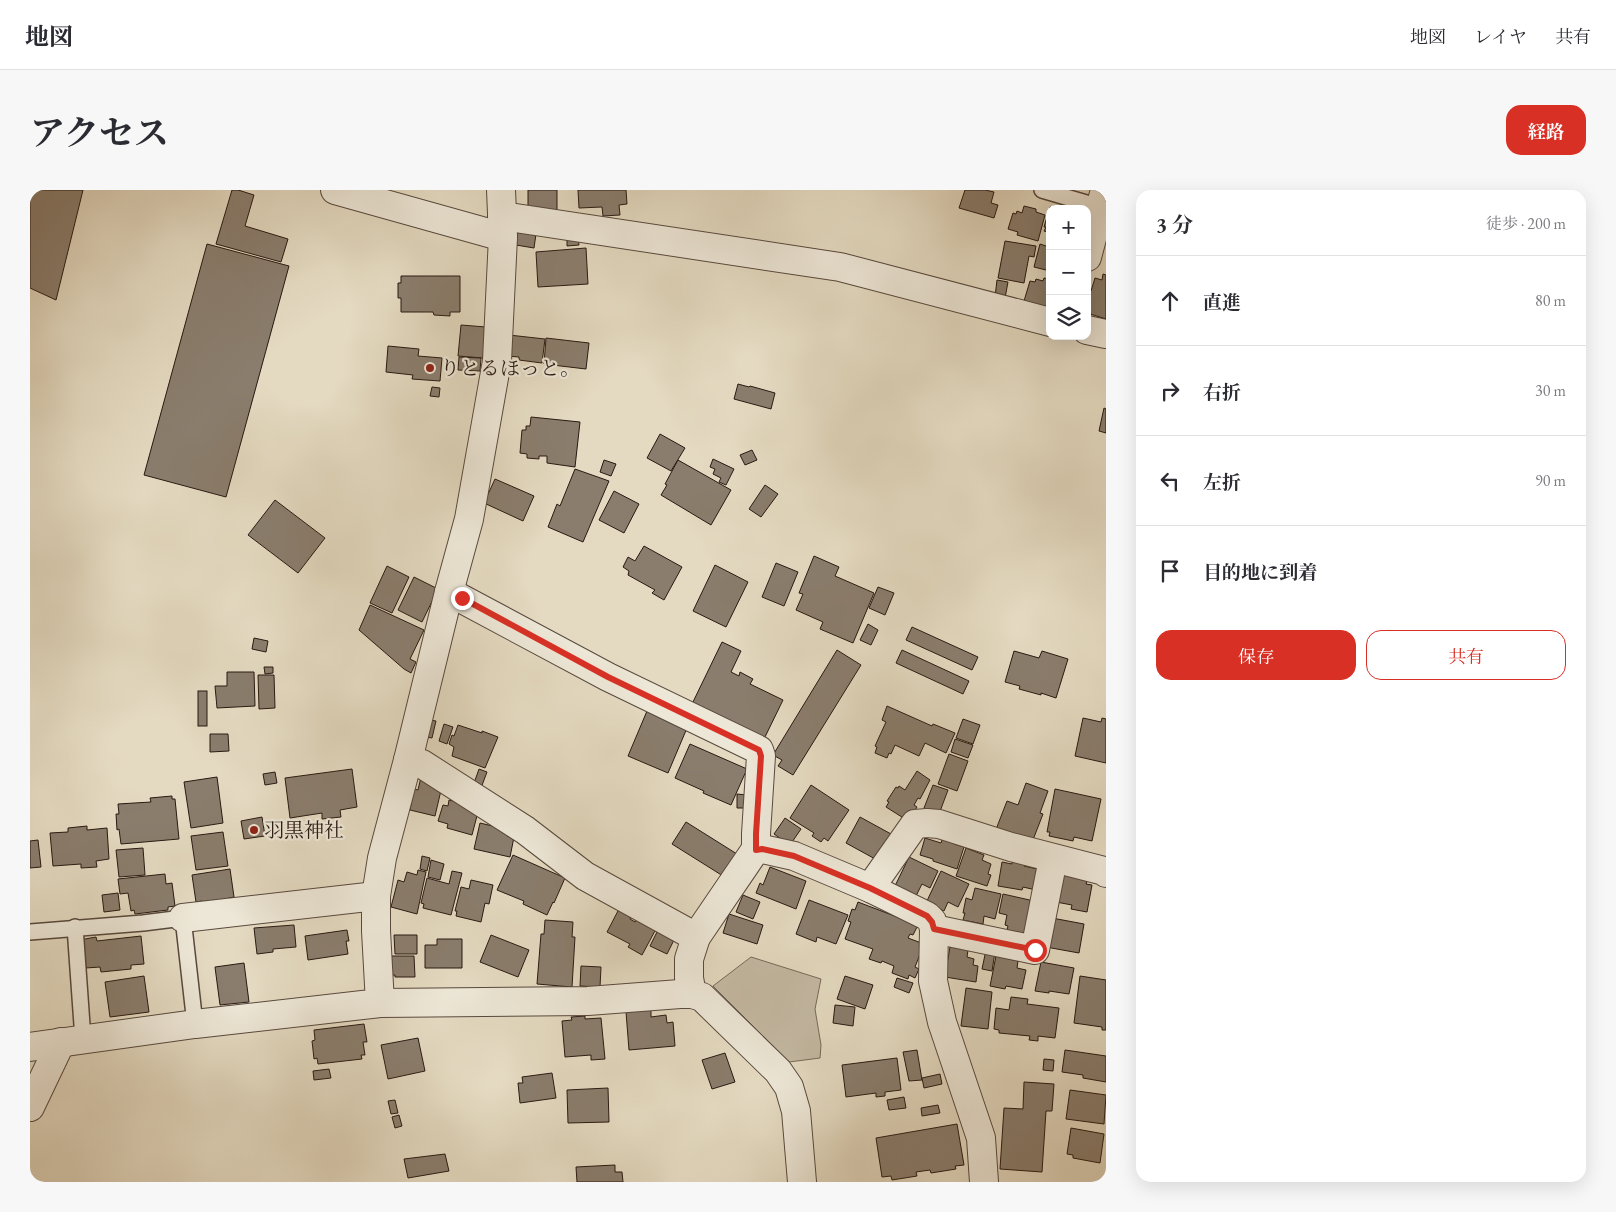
<!DOCTYPE html>
<html lang="ja">
<head>
<meta charset="utf-8">
<style>
	body { margin:0; font-family:"EB Garamond","Noto Serif JP",serif; background:#f7f7f7; color:#2b2b33 }
	.controls { position:absolute; right:15px; top:15px; display:grid; overflow:hidden; border-radius:10px; box-shadow:0 5px 20px #0002 }
	.controls button { width:45px; height:45px; display:grid; place-items:center; padding:0; border:0; border-bottom:1px solid #e1e1e2; background:#fff; color:#2b2b33; font:25px sans-serif }
	.stop { position:absolute; width:15px; height:15px; margin:-11px; border:4px solid #d93025; border-radius:50%; background:#fff }
	.stop.end { background:#d93025; border-color:#fff; box-shadow:0 1px 5px #0008 }
	.list { margin:0; padding:0; list-style:none }
	h2 { display:flex; justify-content:space-between; align-items:center; height:65px; margin:0; padding:0 20px; font-size:21px }
	h2 small { font-size:16px; font-weight:400; color:#7c7c81 }
	.list li { display:grid; grid-template-columns:32px 1fr auto; gap:15px; align-items:center; box-sizing:border-box; height:90px; padding:0 20px; border-top:1px solid #e1e1e2 }
	.list b { display:block; font-size:19px; white-space:nowrap }
	.list em { font-size:16px; font-style:normal; color:#7c7c81 }
	.actions { display:flex; gap:10px; padding:15px 20px }
	.actions a { flex:1; padding:11px 0; border:1px solid #d93025; border-radius:15px; text-align:center; font-size:18px; color:#d93025 }
	.actions .main { background:#d93025; color:#fff }
	.icon { flex:none; width:28px; height:28px; fill:none; stroke:currentColor; stroke-width:2; stroke-linecap:round; stroke-linejoin:round }
	.map { position:relative; flex:none; width:1076px; height:992px; overflow:hidden; border-radius:15px }
	header { display:flex; align-items:center; gap:30px; box-sizing:border-box; height:70px; padding:0 25px; background:#fff; border-bottom:1px solid #e1e1e2 }
	header strong { font-size:24px }
	nav { display:flex; gap:28px; margin-inline-start:auto; font-size:18px }
	.intro { display:flex; align-items:center; justify-content:space-between; box-sizing:border-box; height:120px; padding:0 30px }
	h1 { margin:0; font-size:35px }
	.button { padding:12px 22px; border-radius:15px; background:#d93025; color:#fff; font-size:18px; font-weight:700 }
	main { display:flex; gap:30px; padding:0 30px }
	aside { flex:1; background:#fff; border-radius:15px; box-shadow:0 5px 20px #0002 }
	.map>svg:first-child { display:block }
</style>
</head>
<body>
<header>
<strong>地図</strong>
<nav><a>地図</a><a>レイヤ</a><a>共有</a></nav>
</header>
<div class="intro"><h1>アクセス</h1><a class="button">経路</a></div>
<main>
<div class="map">
<svg width="1076" height="992" viewBox="0 0 1076 992">
	<rect width="100%" height="100%" fill="#e4dac1"/>
	<filter id="stains"><feTurbulence type="fractalNoise" baseFrequency=".004" numOctaves="4"/><feColorMatrix values="0 0 0 0 .2 0 0 0 0 .09 0 0 0 0 .02 0 0 0 .5 -.17"/></filter>
	<radialGradient id="worn" r=".72"><stop offset=".6" stop-color="#630" stop-opacity="0"/><stop offset="1" stop-color="#630" stop-opacity=".3"/></radialGradient>
	<!-- green -->
	<polygon fill="#c4b9a3" stroke="#76695a" points="721,767 791,789 785,819 791,855 790,868 759,872 683,796"/>
	<!-- building -->
	<g fill="#8a7d6d" stroke="#291912">
		<polygon points="0,0 53,0 26,110 0,98"/>
		<polygon points="202,0 208,0 224,5 215,36 258,49 251,72 186,54"/>
		<polygon points="498,0 527,0 527,23 498,21"/>
		<polygon points="548,0 596,0 597,14 589,15 590,25 573,26 572,17 549,18"/>
		<polygon points="935,0 955,0 964,2 961,13 968,15 964,28 929,18"/>
		<polygon points="994,16 1006,19 1006,22 1015,25 1008,51 987,45 988,42 978,39 983,23 986,24 987,21 992,23"/>
		<polygon points="1020,17 1026,19 1020,19 1020,43 1014,41 1016,37 1014,37"/>
		<polygon points="488,41 506,44 504,58 486,55"/>
		<polygon points="548,47 549,55 537,56 537,48"/>
		<polygon points="975,51 1006,56 1004,67 999,66 994,93 968,88"/>
		<polygon points="177,54 259,76 196,307 114,285"/>
		<polygon points="1010,54 1019,57 1020,54 1020,81 1004,77"/>
		<polygon points="556,58 558,94 508,97 506,62"/>
		<polygon points="1073,84 1076,85 1076,129 1057,123 1058,100 1061,101 1065,88 1072,90"/>
		<polygon points="371,86 430,86 430,122 420,122 420,126 404,125 403,122 371,122 371,108 368,108 368,93 371,93"/>
		<polygon points="1014,88 1020,89 1020,115 1017,114 1016,118 994,111 1000,91 1005,92 1006,89 1013,91"/>
		<polygon points="967,90 978,92 975,108 965,107"/>
		<polygon points="431,135 456,137 453,168 428,166"/>
		<polygon points="479,145 515,149 512,173 489,170 489,167 477,166"/>
		<polygon points="516,148 559,153 556,179 514,174"/>
		<polygon points="358,156 389,159 388,166 412,168 410,191 382,189 383,185 356,182"/>
		<polygon points="429,167 451,168 450,181 428,180"/>
		<polygon points="708,194 719,197 720,196 745,203 741,219 704,209"/>
		<polygon points="402,197 410,198 409,207 400,206"/>
		<polygon points="1074,218 1076,219 1076,243 1069,241"/>
		<polygon points="501,227 550,232 545,277 517,273 517,266 509,266 509,269 497,268 497,264 490,263 492,240 496,240 496,236 500,236"/>
		<polygon points="630,244 655,258 641,281 617,268"/>
		<polygon points="722,260 727,270 715,275 710,265"/>
		<polygon points="683,269 704,279 696,295 689,292 691,288 683,284 685,279 680,277"/>
		<polygon points="574,270 586,274 581,286 570,282"/>
		<polygon points="648,270 701,300 681,335 631,305 637,295 635,294"/>
		<polygon points="545,279 579,291 553,352 518,337 527,314 530,316"/>
		<polygon points="465,289 504,306 493,331 454,313"/>
		<polygon points="735,295 748,304 731,327 719,319"/>
		<polygon points="584,301 609,314 594,343 569,330"/>
		<polygon points="245,310 295,348 268,383 218,345"/>
		<polygon points="614,356 652,377 634,410 622,403 625,400 598,385 599,381 593,377 598,367 605,371"/>
		<polygon points="784,366 809,377 805,386 844,403 823,453 790,439 793,432 766,420 773,404 769,403"/>
		<polygon points="746,373 768,382 754,416 732,407"/>
		<polygon points="685,375 718,392 696,437 663,421"/>
		<polygon points="357,376 379,387 362,423 340,413"/>
		<polygon points="384,387 408,399 392,432 368,420"/>
		<polygon points="848,397 864,403 855,425 839,418"/>
		<polygon points="340,415 394,440 380,469 386,472 381,483 374,479 329,440"/>
		<polygon points="838,434 848,440 841,455 830,450"/>
		<polygon points="882,437 948,467 942,480 876,450"/>
		<polygon points="224,448 238,451 236,462 222,459"/>
		<polygon points="692,452 711,461 701,482 709,486 710,482 723,489 720,494 753,510 734,549 662,514"/>
		<polygon points="807,460 831,475 763,585 748,576 752,570 743,565"/>
		<polygon points="872,460 939,491 933,504 866,473"/>
		<polygon points="984,461 1009,468 1012,461 1038,469 1026,508 1011,503 1011,505 989,499 990,496 975,492"/>
		<polygon points="234,477 243,477 243,483 235,484"/>
		<polygon points="197,482 224,482 225,516 187,518 185,496 197,496"/>
		<polygon points="228,485 244,485 245,518 229,519"/>
		<rect x="168" y="501" width="9" height="35"/>
		<polygon points="857,516 902,536 903,534 925,543 916,563 895,553 889,566 865,555 861,564 859,563 857,568 845,563 847,557 845,556 856,532 852,530"/>
		<polygon points="617,521 657,538 638,583 598,566"/>
		<polygon points="1053,528 1071,532 1072,528 1076,529 1076,573 1045,566"/>
		<polygon points="933,529 950,535 943,554 926,548"/>
		<polygon points="400,530 406,531 402,548 396,547"/>
		<polygon points="414,534 423,537 417,554 409,551"/>
		<polygon points="428,535 452,543 452,541 468,547 455,578 422,566 424,557 419,554 422,545 424,546"/>
		<polygon points="180,544 198,544 199,561 180,562"/>
		<polygon points="925,549 943,555 938,568 921,562"/>
		<polygon points="660,554 717,579 701,615 673,603 674,601 645,588"/>
		<polygon points="919,564 938,571 927,601 908,594"/>
		<polygon points="322,579 327,617 310,620 311,627 292,629 292,623 260,628 255,588"/>
		<polygon points="449,579 457,582 451,598 443,596"/>
		<polygon points="887,581 900,590 890,609 888,608 884,615 887,617 880,629 875,629 856,617 859,612 857,611 866,597 868,598 869,596 875,600"/>
		<polygon points="245,582 247,593 235,595 233,584"/>
		<polygon points="187,587 193,633 161,638 154,592"/>
		<polygon points="391,587 412,596 405,626 380,620 384,599 388,600"/>
		<polygon points="996,593 1018,601 1010,623 1013,624 1001,655 965,642 977,611 988,615"/>
		<polygon points="781,595 819,620 798,651 794,648 791,652 782,646 784,643 760,628"/>
		<polygon points="903,595 918,600 909,624 894,618"/>
		<polygon points="1025,599 1071,609 1062,651 1044,647 1043,651 1019,646 1020,642 1017,642"/>
		<polygon points="707,604 717,605 717,618 707,618"/>
		<polygon points="142,606 142,609 145,609 149,649 91,654 89,639 87,640 86,624 89,624 88,614 121,612 120,608"/>
		<polygon points="419,610 449,618 442,645 417,638 418,634 408,631 413,615 418,616"/>
		<polygon points="232,627 235,646 214,649 211,631"/>
		<polygon points="830,627 861,644 847,670 816,653"/>
		<polygon points="755,628 771,639 760,655 744,644"/>
		<polygon points="656,632 707,664 693,686 642,654"/>
		<polygon points="450,633 471,638 471,641 478,643 477,646 484,647 480,667 444,659"/>
		<polygon points="57,636 57,640 77,638 79,669 66,671 67,677 51,678 51,674 23,676 20,643 38,642 38,638"/>
		<polygon points="193,642 198,676 166,680 161,646"/>
		<polygon points="913,647 925,651 924,654 934,657 927,679 903,671 903,669 890,665 895,648 911,653"/>
		<polygon points="8,650 11,677 0,678 0,651"/>
		<polygon points="113,658 115,685 89,687 86,660"/>
		<polygon points="936,658 954,665 952,670 961,674 958,684 961,685 957,696 926,686"/>
		<polygon points="483,665 535,688 524,713 523,712 517,725 493,714 494,711 467,700"/>
		<polygon points="392,666 400,668 397,681 390,679"/>
		<polygon points="879,667 908,681 900,698 892,694 886,706 865,696"/>
		<polygon points="401,670 414,674 410,690 398,687"/>
		<polygon points="982,670 995,673 994,676 1007,679 1006,682 1010,683 1006,700 993,697 992,700 968,696 972,672 982,674"/>
		<polygon points="740,677 776,691 766,719 726,703 730,693 733,695"/>
		<polygon points="200,679 204,707 191,710 191,713 173,715 172,711 166,712 162,685"/>
		<polygon points="388,680 396,682 387,724 361,717 368,690 374,692 377,682 387,685"/>
		<polygon points="422,681 432,683 421,725 393,718 394,714 391,713 397,688 419,694"/>
		<polygon points="911,681 939,694 928,717 918,712 914,721 896,713"/>
		<polygon points="1033,683 1058,688 1056,694 1062,695 1057,722 1041,719 1042,715 1026,712"/>
		<polygon points="135,684 136,694 142,693 145,716 138,717 138,720 105,724 104,720 101,721 98,703 90,704 88,689"/>
		<polygon points="441,690 463,695 459,714 455,713 451,732 426,726 427,721 425,721 431,697 439,699"/>
		<polygon points="945,698 971,704 965,729 954,726 953,734 933,730 935,723 933,723 936,708 942,710"/>
		<polygon points="88,703 90,720 74,722 72,705"/>
		<polygon points="973,704 1004,711 997,744 977,740 978,736 975,735 977,725 969,723"/>
		<polygon points="713,705 730,712 723,729 706,722"/>
		<polygon points="779,710 818,725 806,754 787,747 786,752 766,744"/>
		<polygon points="828,712 888,735 883,745 880,744 878,748 894,754 885,777 889,779 885,788 879,785 878,789 862,783 864,776 852,771 851,773 839,769 843,759 815,749 821,732 818,731 822,719 825,720"/>
		<polygon points="589,719 601,726 600,729 605,732 607,729 626,739 612,765 598,757 600,754 577,742"/>
		<polygon points="699,724 733,735 727,754 693,743"/>
		<polygon points="1022,728 1054,734 1049,763 1016,757"/>
		<polygon points="515,730 543,732 542,747 545,747 542,797 507,794 511,744 514,744"/>
		<polygon points="264,735 266,757 243,759 243,762 227,764 224,738"/>
		<polygon points="317,740 319,751 316,751 318,764 278,770 275,746"/>
		<polygon points="628,740 645,748 637,764 620,756"/>
		<polygon points="364,745 387,745 387,764 365,764"/>
		<polygon points="461,745 499,760 488,787 450,772"/>
		<polygon points="111,746 114,774 101,775 101,779 71,782 70,777 56,778 52,751 55,749 66,747 67,751"/>
		<polygon points="407,749 432,749 432,778 395,778 395,755 407,755"/>
		<polygon points="920,757 938,760 937,767 944,769 943,775 948,776 946,792 915,787"/>
		<polygon points="956,760 965,762 962,781 952,779"/>
		<polygon points="361,766 384,766 385,787 365,787 365,785 362,785"/>
		<polygon points="966,766 988,771 987,778 996,780 992,799 976,796 975,799 960,796"/>
		<polygon points="1011,772 1044,778 1039,804 1019,801 1019,803 1005,801"/>
		<polygon points="214,773 219,812 190,815 185,777"/>
		<polygon points="551,776 571,777 570,797 550,796"/>
		<polygon points="114,786 119,822 80,827 75,792"/>
		<polygon points="815,786 843,795 835,819 807,809"/>
		<polygon points="1050,786 1076,790 1076,840 1072,840 1072,837 1044,833"/>
		<polygon points="867,788 883,793 879,803 864,797"/>
		<polygon points="936,798 962,802 958,839 931,836"/>
		<polygon points="981,807 998,809 997,814 1029,818 1025,848 1008,846 1008,851 999,850 1000,846 969,843 969,840 964,839 966,818 979,820"/>
		<polygon points="805,815 825,817 823,836 803,833"/>
		<polygon points="621,820 621,827 636,825 637,833 643,832 645,856 599,860 596,822"/>
		<polygon points="555,826 555,829 571,828 575,869 561,870 561,865 535,867 532,831 542,830 541,827"/>
		<polygon points="334,834 337,852 333,852 335,865 331,865 332,869 288,874 287,868 284,869 282,851 285,850 284,840"/>
		<polygon points="388,848 395,881 358,889 351,855"/>
		<polygon points="887,860 892,890 879,891 873,862"/>
		<polygon points="1035,860 1076,866 1076,892 1053,888 1053,885 1032,882"/>
		<polygon points="695,863 705,892 682,899 672,870"/>
		<polygon points="867,868 871,900 855,902 855,906 846,907 846,903 816,907 812,875"/>
		<polygon points="1014,869 1024,870 1023,881 1013,880"/>
		<polygon points="299,879 301,888 284,890 283,881"/>
		<polygon points="522,883 526,908 490,913 488,893 493,893 492,887"/>
		<polygon points="910,884 912,894 894,898 892,888"/>
		<polygon points="994,892 1024,894 1022,921 1016,921 1012,982 970,979 974,918 993,919"/>
		<polygon points="578,898 579,932 538,933 537,900"/>
		<polygon points="1040,900 1076,905 1074,934 1036,929"/>
		<polygon points="874,907 876,918 859,920 857,910"/>
		<polygon points="365,910 368,923 361,924 358,911"/>
		<polygon points="908,915 910,923 892,926 891,918"/>
		<polygon points="369,925 372,936 365,938 362,927"/>
		<polygon points="927,934 934,975 925,976 926,979 901,983 900,980 886,982 887,986 862,990 861,986 852,987 846,948"/>
		<polygon points="1041,938 1074,944 1070,973 1043,968 1043,965 1037,964"/>
		<polygon points="415,964 419,981 378,988 374,969"/>
		<polygon points="585,975 585,982 592,982 593,992 547,992 546,977"/>
	</g>
	<g fill="none" stroke-linecap="round" stroke-linejoin="round">
		<defs>
			<g id="service">
				<polyline points="1012,0 1070,17"/>
				<polyline points="45,737 53,849"/>
				<polyline points="0,742 113,733 153,728 165,834"/>
			</g>
			<g id="minor">
				<polyline points="305,0 473,47"/>
				<polyline points="472,26 810,77 1020,132"/>
				<polyline points="1057,67 1075,0"/>
				<polyline points="1057,140 1076,144"/>
				<polyline points="419,402 578,487 729,560 731,566 726,644 726,659 666,747 659,769 659,788 662,804"/>
				<polyline points="378,570 392,574 495,640 555,686 666,747"/>
				<polyline points="726,659 732,659 764,666 840,698 897,726 902,731 904,739 903,791 912,832 951,948 954,992"/>
				<polyline points="840,698 885,634 897,633 909,634 981,657 1074,681 1076,683"/>
				<polyline points="153,728 346,706"/>
				<polyline points="904,739 1005,760 1023,669"/>
				<polyline points="0,857 165,834 350,813 346,741 346,706 352,668 378,570 419,402 439,329 467,171 473,47 471,0"/>
				<polyline points="0,917 31,852"/>
			</g>
			<polyline id="tertiary" points="350,813 558,811 650,804 662,804 672,807 748,881 759,897 766,921 772,992"/>
		</defs>
		<!-- service casing -->
		<use href="#service" stroke="#58493e" stroke-width="18"/>
		<!-- minor casing -->
		<use href="#minor" stroke="#58493e" stroke-width="30"/>
		<!-- tertiary casing -->
		<use href="#tertiary" stroke="#58493e" stroke-width="30"/>
		<!-- service -->
		<use href="#service" stroke="#ede7d7" stroke-width="15"/>
		<!-- minor -->
		<use href="#minor" stroke="#ede7d7" stroke-width="28"/>
		<!-- tertiary -->
		<use href="#tertiary" stroke="#ede7d7" stroke-width="28"/>
	</g>
	<g fill="none" stroke-linecap="round" stroke-linejoin="round">
		<!-- route -->
		<polyline stroke="#d93025" stroke-width="6" points="432,408 578,487 729,560 731,566 726,644 726,660 732,659 764,666 840,698 897,726 902,732 904,739 1005,760"/>
	</g>
	<!-- markers -->
	<g fill="#8f2418" stroke="#ede7d7" stroke-width="2">
		<circle cx="400" cy="178" r="5"/>
		<circle cx="224" cy="640" r="5"/>
	</g>
	<g text-anchor="middle" stroke-width="4.5" stroke-linejoin="round" paint-order="stroke">
		<!-- poi labels -->
		<g font-size="20" fill="#291912" stroke="#ede7d7" text-anchor="start">
			<text x="410" y="185">りとるほっと。</text>
			<text x="234" y="647">羽黒神社</text>
		</g>
	</g>
	<rect width="100%" height="100%" filter="url(#stains)"/>
	<rect width="100%" height="100%" fill="url(#worn)"/>
</svg>
<div class="controls">
<button>+</button>
<button>−</button>
<button><svg class="icon" aria-label="layers" viewBox="0 0 24 24"><path d="M12 4l9 5-9 5-9-5zM3 14l9 5 9-5"/></svg></button>
</div>
<div class="stop" style="left:1005px;top:760px"></div>
<div class="stop end" style="left:432px;top:408px"></div>
</div>
<aside>
<h2>3 分<small>徒歩 · 200 m</small></h2>
<ul class="list">
<li><svg class="icon" aria-label="ahead" viewBox="0 0 24 24"><path d="M12 20V5M6 11l6-6 6 6"/></svg><div><b>直進</b></div><em>80 m</em></li>
<li><svg class="icon" aria-label="right" viewBox="0 0 24 24"><path d="M7 20v-9h11M14 6l5 5-5 5"/></svg><div><b>右折</b></div><em>30 m</em></li>
<li><svg class="icon" aria-label="left" viewBox="0 0 24 24"><path d="M17 20v-9H6M10 6l-5 5 5 5"/></svg><div><b>左折</b></div><em>90 m</em></li>
<li><svg class="icon" aria-label="arrive" viewBox="0 0 24 24"><path d="M6 21V4h12l-3 4 3 4H6"/></svg><div><b>目的地に到着</b></div></li>
</ul>
<div class="actions"><a class="main">保存</a><a>共有</a></div>
</aside>
</main>
</body>
</html>
